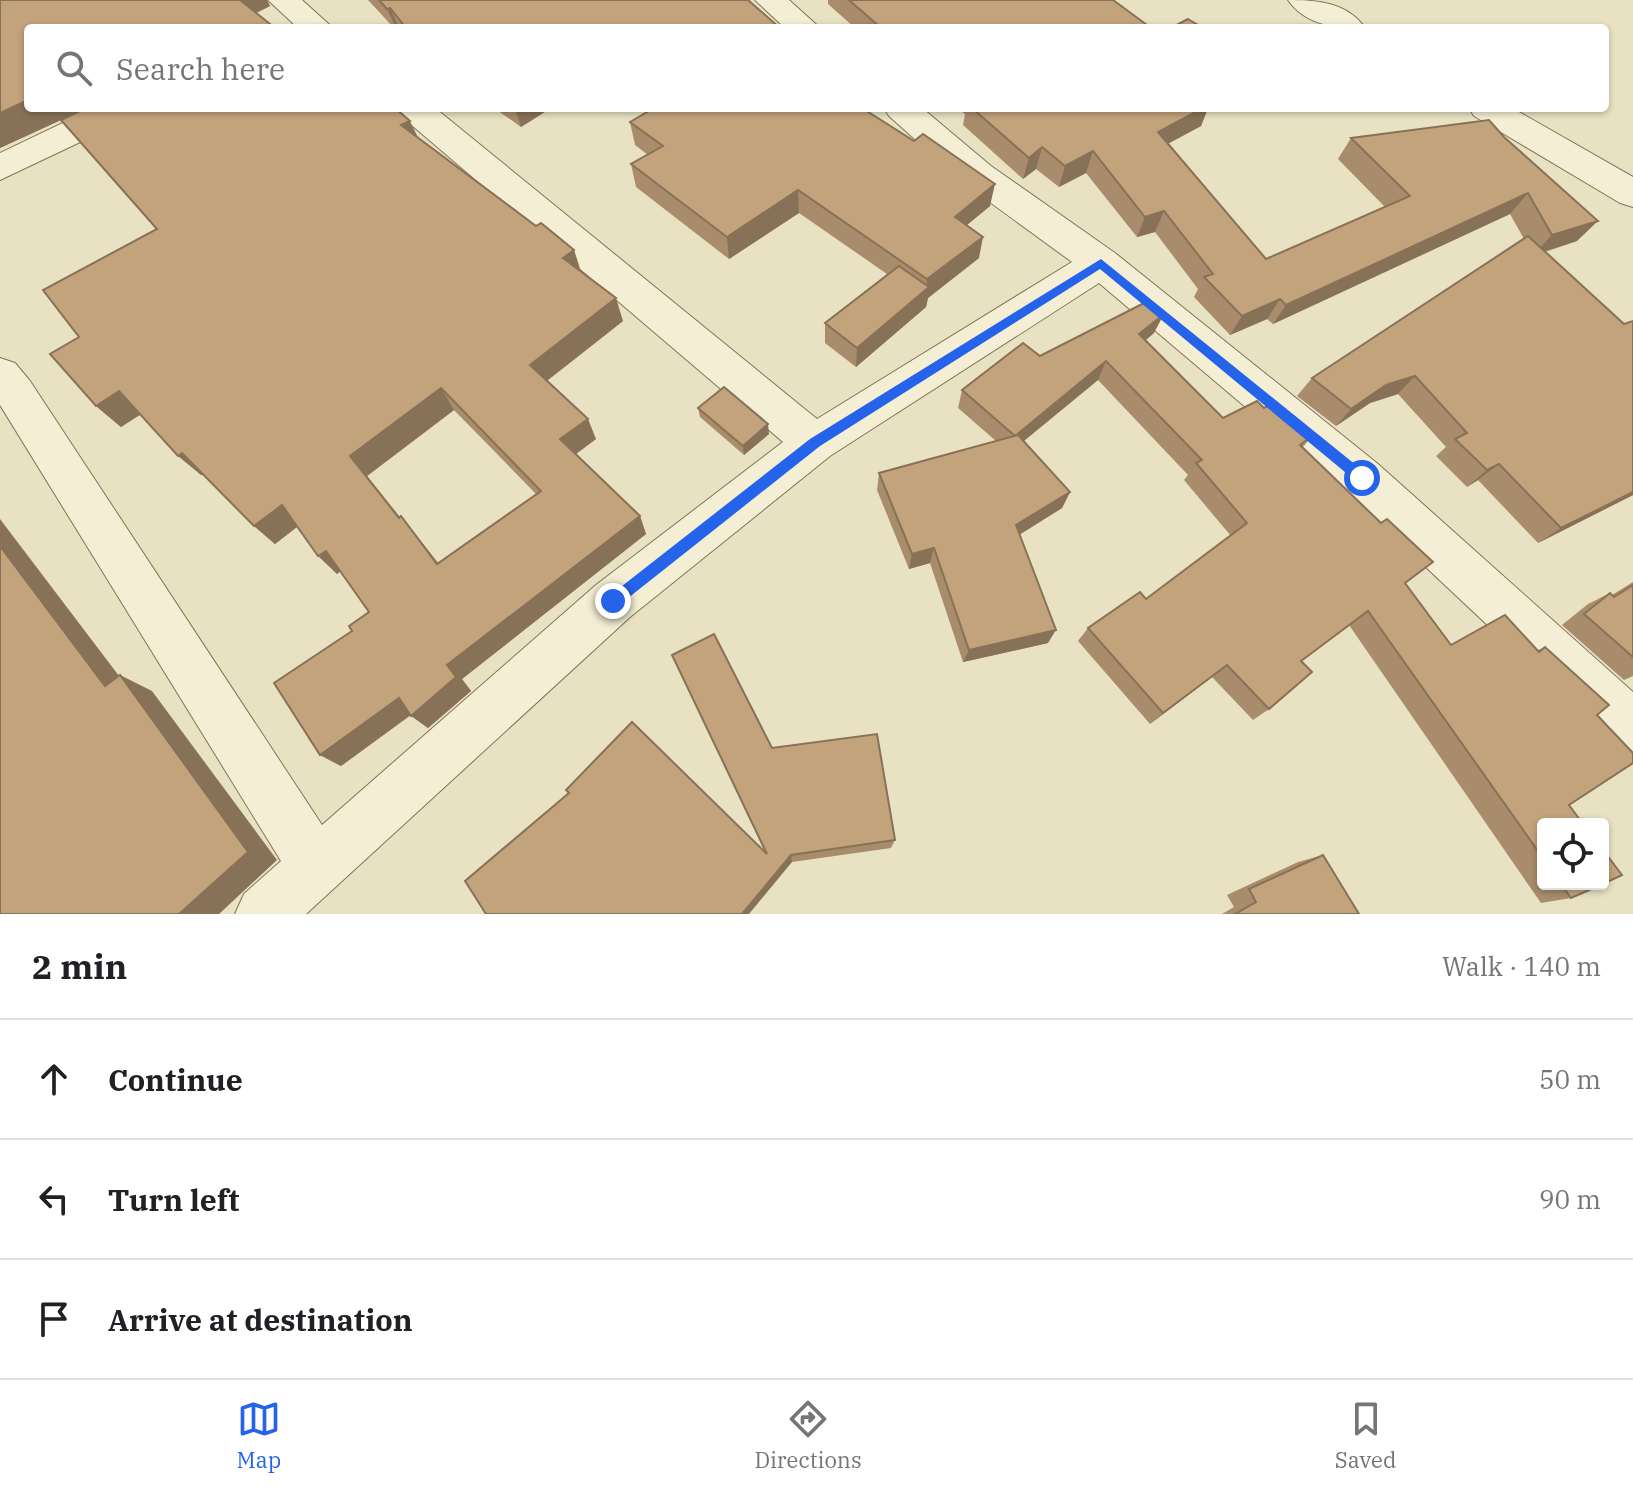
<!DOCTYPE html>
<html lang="en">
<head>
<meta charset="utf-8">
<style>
	body { margin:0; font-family:"IBM Plex Serif",serif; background:#f6f6f6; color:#202124 }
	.controls { position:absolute; right:24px; bottom:24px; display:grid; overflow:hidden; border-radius:8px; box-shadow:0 2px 6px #0004 }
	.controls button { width:72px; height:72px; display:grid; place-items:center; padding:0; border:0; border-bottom:2px solid #e0e0e0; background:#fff; color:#202124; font:40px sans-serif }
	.stop { position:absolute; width:24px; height:24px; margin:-18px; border:6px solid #2563eb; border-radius:50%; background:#fff }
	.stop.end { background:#2563eb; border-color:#fff; box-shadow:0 2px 8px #0008 }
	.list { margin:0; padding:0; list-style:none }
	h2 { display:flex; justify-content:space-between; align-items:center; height:104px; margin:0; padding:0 32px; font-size:34px }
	h2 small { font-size:26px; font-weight:400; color:#757577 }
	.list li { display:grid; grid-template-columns:52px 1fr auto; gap:24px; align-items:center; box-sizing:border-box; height:120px; padding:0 32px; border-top:2px solid #e0e0e0 }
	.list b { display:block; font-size:30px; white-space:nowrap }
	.list em { font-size:26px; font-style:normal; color:#757577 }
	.icon { flex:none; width:44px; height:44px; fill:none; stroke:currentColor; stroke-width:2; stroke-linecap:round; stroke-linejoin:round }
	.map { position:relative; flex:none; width:1633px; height:914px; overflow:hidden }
	.search { position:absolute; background:#fff; box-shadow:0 2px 6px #0004; left:24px; right:24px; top:24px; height:88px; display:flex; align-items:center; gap:20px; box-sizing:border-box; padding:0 28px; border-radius:8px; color:#757577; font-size:30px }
	.sheet { height:464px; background:#fff }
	nav { display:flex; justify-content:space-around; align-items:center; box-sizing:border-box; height:112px; border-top:2px solid #e0e0e0; background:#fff; font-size:22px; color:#757577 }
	nav a { display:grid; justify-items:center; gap:4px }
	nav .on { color:#2563eb }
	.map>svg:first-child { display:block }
</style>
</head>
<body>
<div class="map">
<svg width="1633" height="914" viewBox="0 0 1633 914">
	<rect width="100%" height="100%" fill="#e8e2c2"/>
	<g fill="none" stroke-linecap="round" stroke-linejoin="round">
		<defs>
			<g id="street">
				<polygon points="268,0 302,0 333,28 298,28"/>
				<polygon points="755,0 789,0 820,28 785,28"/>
				<path d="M1288,0C1316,0 1347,2 1365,28C1336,28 1306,26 1288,0Z"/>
				<polygon points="94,108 140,108 135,116 0,180 0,153"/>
				<polygon points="396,108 435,108 817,419 1072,262 965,184 889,116 884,108 922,108 991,166 1115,253 1378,464 1633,692 1633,753 1615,745 1346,492 1099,283 830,456 630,617 306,914 235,914 244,894 281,861 0,405 0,358 15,363 30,381 322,825 596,585 783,442 401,116"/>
				<polygon points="1469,108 1512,108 1633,177 1633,207 1620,203 1474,116"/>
			</g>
		</defs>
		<!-- street casing -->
		<use href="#street" stroke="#80745b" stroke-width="2"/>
		<!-- street -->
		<use href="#street" fill="#f4efd4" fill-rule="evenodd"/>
	</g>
	<!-- wall -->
	<g fill="#a88c6b" fill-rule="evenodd">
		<path d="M0,0H267L270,6L256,13L28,28V108L418,138L536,226L574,250L581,271L623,321L547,381L596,439L576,454L640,516L646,534L462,679L471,691L428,728L411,715L341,766L320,755L352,631L369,612L340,571L337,574L297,527L275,544L254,526L203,474L201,475L140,414L121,427L96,406L79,337L156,229L61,120L0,148ZM454,410L536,494L438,563L416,535L400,517L367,476Z"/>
		<polygon points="368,0 748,0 780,28 394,28"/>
		<polygon points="828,0 1113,0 1151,28 855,28 828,4"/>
		<polygon points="494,108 551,108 521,127"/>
		<polygon points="957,108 1208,108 1201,126 1167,144 1266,259 1385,207 1338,159 1351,138 1489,120 1577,241 1545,252 1624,324 1633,321 1633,495 1538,543 1478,480 1467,487 1436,456 1446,447 1398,394 1370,403 1336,426 1297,396 1312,378 1524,239 1510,214 1273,324 1267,319 1230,335 1194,297 1198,289 1155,232 1137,237 1086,173 1059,187 1036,169 1023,179 963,125 965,114"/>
		<polygon points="630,122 990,206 967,225 979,258 928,298 926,307 856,367 825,343 825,323 887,274 799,213 729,259 636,187 631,164 648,155 635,145"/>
		<polygon points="1154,333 1146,340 1223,418 1264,408 1312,436 1302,448 1451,645 1538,650 1545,647 1597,715 1569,805 1543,824 1543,884 1603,884 1571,898 1541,903 1349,625 1301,661 1269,709 1253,720 1212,677 1150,724 1078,641 1088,628 1146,599 1231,536 1184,480 1188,475 1098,380 1024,441 1070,492 1062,508 1019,535 1048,643 963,662 930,563 909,569 877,490 879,473 996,441 958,408 962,390 1040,356"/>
		<polygon points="698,408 769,434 744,455 700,417"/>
		<polygon points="1633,582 1633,676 1624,680 1562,625 1588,604 1610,593 1612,595"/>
		<polygon points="672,655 772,748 895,840 891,848 792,862 765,852"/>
		<polygon points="1323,855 1359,914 1222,914 1234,907 1227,895 1298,862"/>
	</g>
	<!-- shaded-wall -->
	<g fill="#887257">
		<polygon points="235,0 267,0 270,6 246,18"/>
		<polygon points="390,8 399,28 396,28 387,9"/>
		<polygon points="28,100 28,108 87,108 0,148 0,113"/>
		<polygon points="515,108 551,108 521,127"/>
		<polygon points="1203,108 1208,108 1201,126 1149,154 1158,132"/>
		<polygon points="410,121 422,146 401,125"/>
		<polygon points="1042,147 1036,169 1023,179 1029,158"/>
		<polygon points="1093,151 1086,173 1059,187 1065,166"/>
		<polygon points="995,184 990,206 951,238 955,217"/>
		<polygon points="798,190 799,213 729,259 727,237"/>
		<polygon points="1528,193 1510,214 1273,324 1286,305"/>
		<polygon points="1164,211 1155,232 1137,237 1145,217"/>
		<polygon points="1598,221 1577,241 1533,255 1552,235"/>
		<polygon points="983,237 979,258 928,298 926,307 856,367 857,348 926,290 927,279"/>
		<polygon points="574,250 581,274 563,258"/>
		<polygon points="616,298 623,321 540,386 530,365"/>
		<polygon points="1280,299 1267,319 1230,335 1242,316"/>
		<polygon points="1164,314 1154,333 1130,353 1139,334"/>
		<polygon points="1106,361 1098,380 1009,453 1015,436"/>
		<polygon points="1415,376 1398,394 1370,403 1336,426 1351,409 1386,385"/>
		<polygon points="441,388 454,410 367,476 414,536 350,456"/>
		<polygon points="119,391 143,413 121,427 96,406"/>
		<polygon points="588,419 596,439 569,459 560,439"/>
		<polygon points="768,424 769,434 744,455 743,446"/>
		<polygon points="182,453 205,473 201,475 178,456"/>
		<polygon points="1499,464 1478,480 1467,487 1487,470"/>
		<polygon points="1070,492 1062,508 1009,541 1016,525"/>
		<polygon points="1633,492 1633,495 1538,543 1561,528"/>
		<polygon points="282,505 302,523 275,544 254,526"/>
		<polygon points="401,516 416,535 452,581 437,564"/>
		<polygon points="640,516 646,534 462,679 471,691 428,728 411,716 447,665"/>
		<polygon points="0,519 138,701 120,675 152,691 277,860 219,914 179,914 105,686 0,546"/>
		<polygon points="934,548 930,563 909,569 912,554"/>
		<polygon points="326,551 344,568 337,574 318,556"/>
		<polygon points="1056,630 1048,643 963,662 969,650"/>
		<polygon points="1227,665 1212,677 1150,724 1163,713"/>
		<polygon points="399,698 416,711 341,766 320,755"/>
		<polygon points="791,855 792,862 749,914 742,914"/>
	</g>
	<!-- building -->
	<g fill="#c3a37c" stroke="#887257" stroke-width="2" fill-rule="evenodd">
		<polygon points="0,0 240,0 275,28 28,28 28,100 0,113"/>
		<polygon points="379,0 748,0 780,28 406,28 390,8 387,9"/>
		<polygon points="849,0 1113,0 1151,28 881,28"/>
		<polygon points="1188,19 1203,28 1171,28"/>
		<path d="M86,108H395L410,121L401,125L536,226L541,223L574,250L563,258L616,298L530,365L588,419L560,439L640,516L447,665L456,677L411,716L399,698L320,755L274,683L352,631L349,626L369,612L326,551L318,556L282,505L254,526L182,453L178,456L119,391L96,406L50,354L79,337L43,290L157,229L61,120ZM441,388L541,491L437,564L401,516L399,518L350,456Z"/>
		<polygon points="654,108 862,108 914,141 923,134 995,184 955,217 983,237 927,279 798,190 727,237 631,164 663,146 630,122"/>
		<polygon points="972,108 1203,108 1158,132 1266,259 1410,196 1351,138 1489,120 1504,137 1598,221 1552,235 1528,193 1286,305 1280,299 1242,316 1204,277 1213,274 1164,211 1145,217 1093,151 1065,166 1042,147 1029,158"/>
		<polygon points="1528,236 1624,324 1633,321 1633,492 1561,528 1499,464 1487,470 1455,439 1467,433 1415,376 1386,385 1351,409 1312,378"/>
		<polygon points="899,266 929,287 857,348 825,323"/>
		<polygon points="1148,301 1164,314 1139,334 1223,418 1257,401 1264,408 1272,403 1312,436 1300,445 1381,523 1387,519 1433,562 1405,583 1451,645 1505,615 1539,652 1545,647 1609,705 1597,715 1633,753 1633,763 1569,805 1583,824 1543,824 1543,858 1368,611 1301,661 1312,672 1269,709 1227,665 1163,713 1088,628 1140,592 1146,599 1247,523 1196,463 1202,460 1106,361 1015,436 962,390 1023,343 1040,356"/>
		<polygon points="724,387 768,424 743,446 698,408"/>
		<polygon points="1018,435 1070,492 1016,525 1056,630 969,650 934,548 912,554 879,473"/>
		<polygon points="0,546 105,686 120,675 248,852 179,914 0,914"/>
		<polygon points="1633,585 1633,657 1584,614 1610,593 1614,597"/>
		<polygon points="714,634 772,748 877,734 895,840 791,855 742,914 486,914 465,881 569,793 566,790 632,722 767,854 672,655"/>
		<polygon points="1603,850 1622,875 1603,884"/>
		<polygon points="1323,855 1359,914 1235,914 1256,902 1249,889"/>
		<polygon points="1561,884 1603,884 1571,898"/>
	</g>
	<!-- route -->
	<polygon fill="#2563eb" points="1101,259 1367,474 1367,482 1357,482 1100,269 820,446 618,606 608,606 608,597 810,439"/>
</svg>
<div class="controls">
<button><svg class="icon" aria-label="locate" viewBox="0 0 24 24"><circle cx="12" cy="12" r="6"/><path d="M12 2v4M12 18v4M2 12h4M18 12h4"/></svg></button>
</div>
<div class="stop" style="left:1362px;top:478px"></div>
<div class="stop end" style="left:613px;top:601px"></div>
<div class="search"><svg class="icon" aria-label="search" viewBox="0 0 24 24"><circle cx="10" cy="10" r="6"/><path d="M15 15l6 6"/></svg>Search here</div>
</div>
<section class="sheet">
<h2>2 min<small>Walk · 140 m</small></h2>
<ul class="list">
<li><svg class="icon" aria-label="ahead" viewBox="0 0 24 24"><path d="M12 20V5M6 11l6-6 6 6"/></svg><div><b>Continue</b></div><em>50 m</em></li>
<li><svg class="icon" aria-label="left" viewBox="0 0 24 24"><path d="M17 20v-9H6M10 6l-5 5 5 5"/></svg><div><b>Turn left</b></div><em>90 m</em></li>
<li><svg class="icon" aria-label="arrive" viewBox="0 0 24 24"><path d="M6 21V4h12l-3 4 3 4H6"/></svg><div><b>Arrive at destination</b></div></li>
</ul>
</section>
<nav>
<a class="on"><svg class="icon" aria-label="map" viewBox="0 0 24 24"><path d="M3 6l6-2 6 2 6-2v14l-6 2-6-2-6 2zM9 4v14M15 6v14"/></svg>Map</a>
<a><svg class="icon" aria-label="directions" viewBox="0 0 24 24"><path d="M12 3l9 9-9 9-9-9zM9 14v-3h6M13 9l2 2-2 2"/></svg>Directions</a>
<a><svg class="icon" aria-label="saved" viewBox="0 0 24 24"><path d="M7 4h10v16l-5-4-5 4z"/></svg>Saved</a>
</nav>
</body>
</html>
